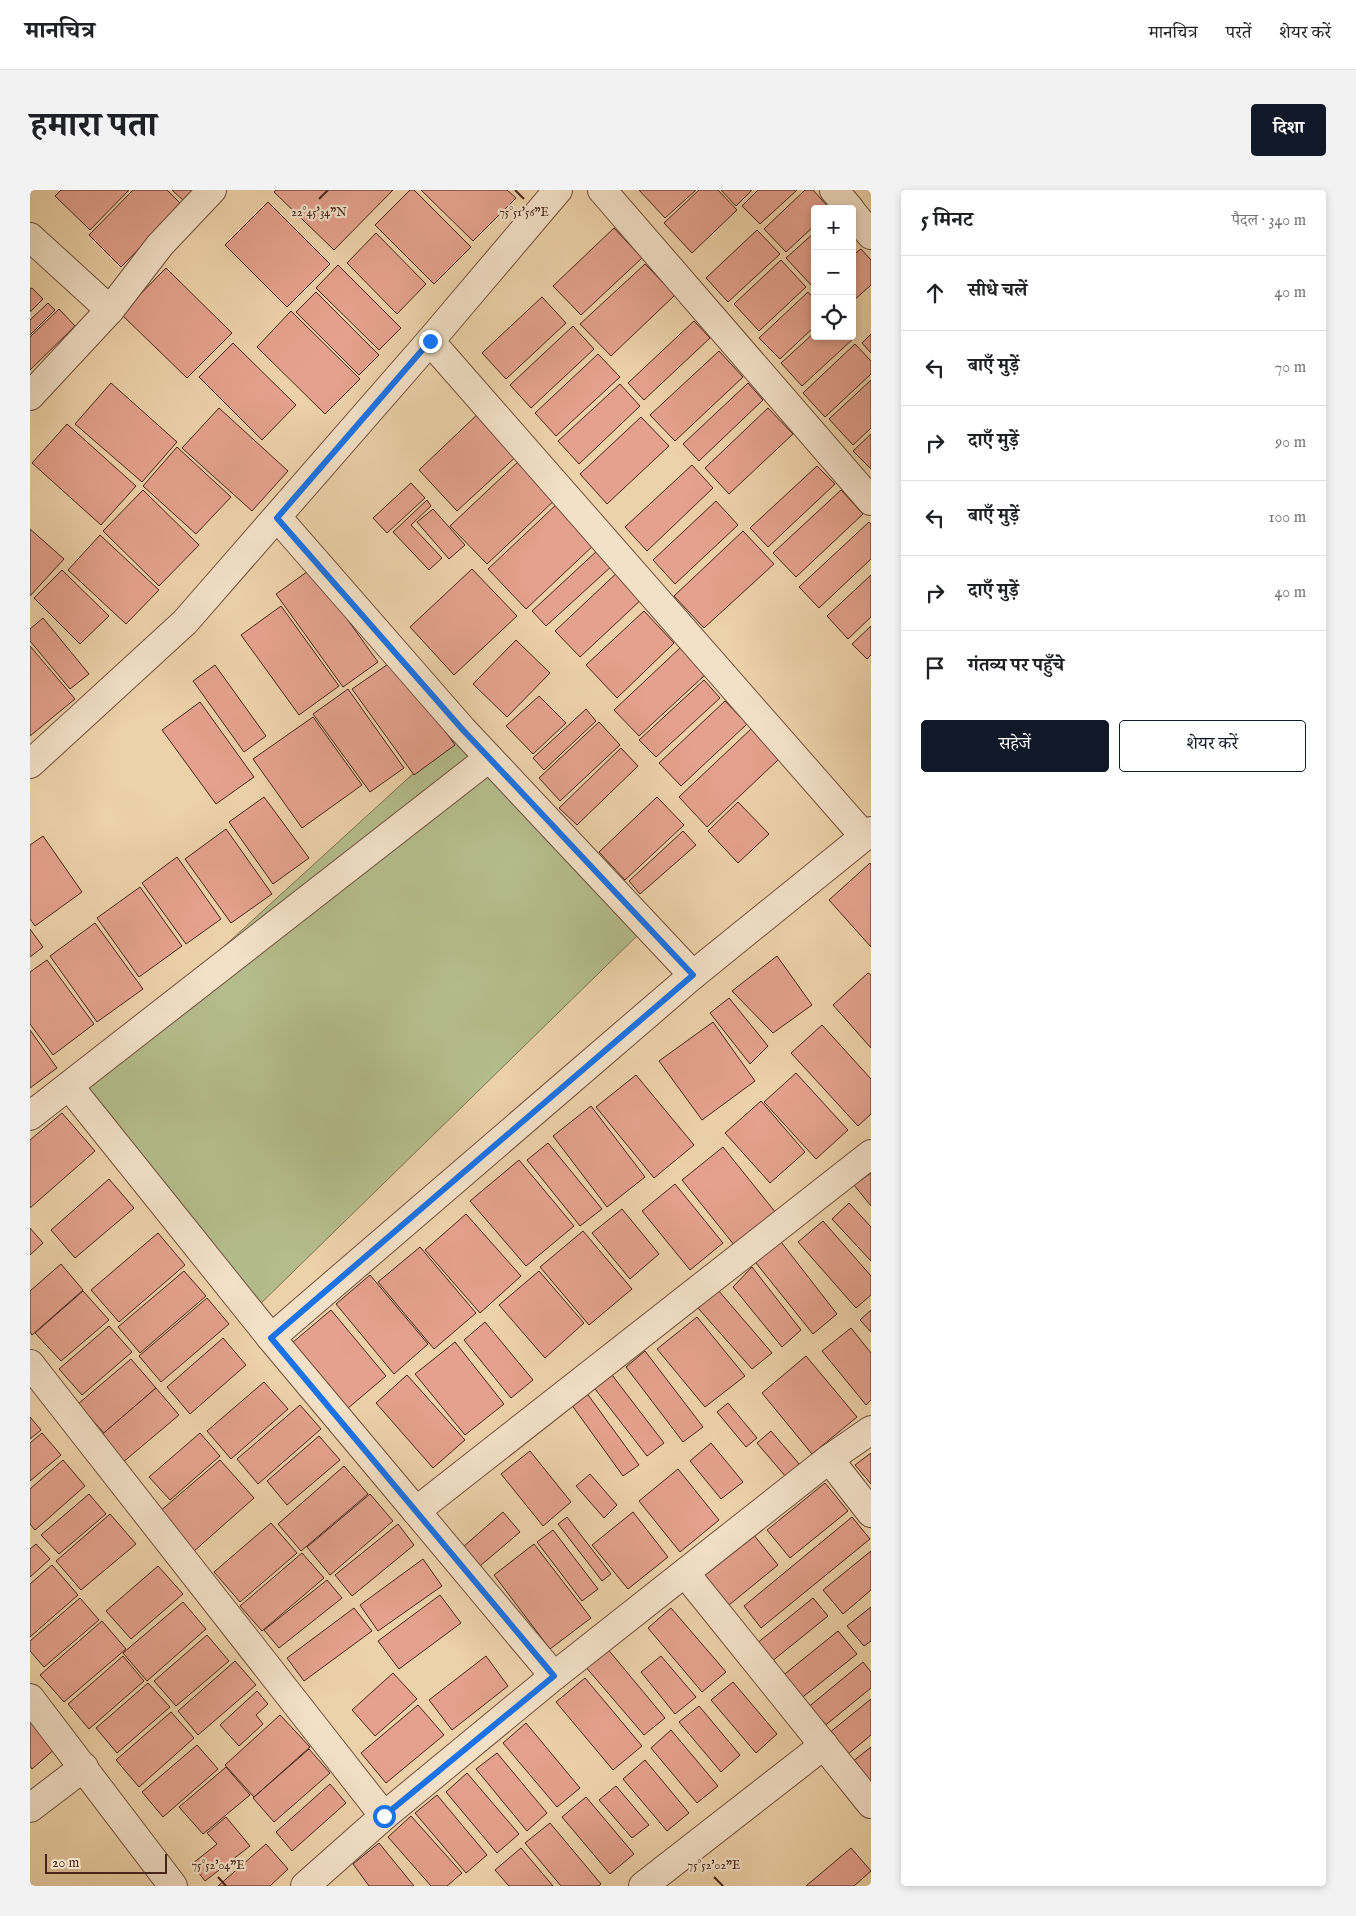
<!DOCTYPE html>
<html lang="hi">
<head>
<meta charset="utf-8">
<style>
	body { margin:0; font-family:"IM FELL English","Noto Serif Devanagari",serif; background:#f2f2f2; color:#202124 }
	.controls { position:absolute; right:15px; top:15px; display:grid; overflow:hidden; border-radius:5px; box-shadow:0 2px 8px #0003 }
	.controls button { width:45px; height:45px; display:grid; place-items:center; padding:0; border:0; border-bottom:1px solid #e0e0e0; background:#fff; color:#202124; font:25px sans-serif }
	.scale { position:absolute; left:15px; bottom:12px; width:122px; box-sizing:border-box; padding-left:5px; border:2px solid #482619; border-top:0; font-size:14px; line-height:18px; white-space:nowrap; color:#482619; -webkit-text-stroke:4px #f3e1c7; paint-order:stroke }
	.stop { position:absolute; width:15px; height:15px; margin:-11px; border:4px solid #1a73e8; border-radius:50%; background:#fff }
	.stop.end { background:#1a73e8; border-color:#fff; box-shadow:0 1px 5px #0008 }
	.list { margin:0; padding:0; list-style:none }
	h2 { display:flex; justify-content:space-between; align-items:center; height:65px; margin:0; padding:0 20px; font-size:21px }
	h2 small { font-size:16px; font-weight:400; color:#757577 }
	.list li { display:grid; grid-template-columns:32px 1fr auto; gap:15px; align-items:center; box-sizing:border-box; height:75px; padding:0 20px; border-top:1px solid #e0e0e0 }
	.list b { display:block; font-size:19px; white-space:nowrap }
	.list em { font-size:16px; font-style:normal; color:#757577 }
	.actions { display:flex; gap:10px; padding:15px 20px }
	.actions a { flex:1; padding:11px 0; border:1px solid #111827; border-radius:5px; text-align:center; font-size:18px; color:#111827 }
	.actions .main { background:#111827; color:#fff }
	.icon { flex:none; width:28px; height:28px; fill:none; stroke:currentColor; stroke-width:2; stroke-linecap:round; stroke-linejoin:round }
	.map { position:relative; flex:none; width:841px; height:1696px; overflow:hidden; border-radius:5px }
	header { display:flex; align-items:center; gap:30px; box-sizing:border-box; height:70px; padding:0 25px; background:#fff; border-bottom:1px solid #e0e0e0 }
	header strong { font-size:24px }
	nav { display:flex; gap:28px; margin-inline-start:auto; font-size:18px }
	.intro { display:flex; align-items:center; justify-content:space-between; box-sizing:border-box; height:120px; padding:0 30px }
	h1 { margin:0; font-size:35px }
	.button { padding:12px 22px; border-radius:5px; background:#111827; color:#fff; font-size:18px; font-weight:700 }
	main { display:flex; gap:30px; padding:0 30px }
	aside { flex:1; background:#fff; border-radius:5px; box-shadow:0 2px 8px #0003 }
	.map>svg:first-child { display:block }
</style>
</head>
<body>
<header>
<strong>मानचित्र</strong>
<nav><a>मानचित्र</a><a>परतें</a><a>शेयर करें</a></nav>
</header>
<div class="intro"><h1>हमारा पता</h1><a class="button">दिशा</a></div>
<main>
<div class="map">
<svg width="841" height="1696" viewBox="0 0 841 1696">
	<rect width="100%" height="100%" fill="#edd1a9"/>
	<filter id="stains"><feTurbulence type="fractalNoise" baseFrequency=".004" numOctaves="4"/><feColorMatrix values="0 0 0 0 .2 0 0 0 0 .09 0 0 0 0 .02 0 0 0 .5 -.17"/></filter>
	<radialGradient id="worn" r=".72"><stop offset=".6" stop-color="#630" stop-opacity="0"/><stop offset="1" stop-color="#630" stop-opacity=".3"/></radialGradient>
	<!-- green -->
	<polygon fill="#b4bc8b" stroke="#7e7152" points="432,539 615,738 221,1123 40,897"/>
	<!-- building -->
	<g fill="#e4a18d" stroke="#482619">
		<polygon points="31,0 99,0 60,40 25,6"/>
		<polygon points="103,0 137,0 152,15 91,77 59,45"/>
		<polygon points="142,0 167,0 155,12"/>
		<polygon points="246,0 363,0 304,60 244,2"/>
		<polygon points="380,0 384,0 441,57 404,94 345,35"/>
		<polygon points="391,0 477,0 486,8 443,51"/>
		<polygon points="609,0 666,0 635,28"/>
		<polygon points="669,0 688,0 707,20 662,63 634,33"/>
		<polygon points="691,0 722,0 706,16"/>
		<polygon points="728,0 767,0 730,34 712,16"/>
		<polygon points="775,0 783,0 800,19 785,19 785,35 756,62 734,39"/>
		<polygon points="238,12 300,74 257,117 195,55"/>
		<polygon points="584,38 612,68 551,125 523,96"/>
		<polygon points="727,40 750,64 698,112 676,88"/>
		<polygon points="785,42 785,92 781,95 756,68"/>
		<polygon points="346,43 396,94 367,124 317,73"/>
		<polygon points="831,59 841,70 841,95 822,112 822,66"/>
		<polygon points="751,70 776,97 729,141 704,114"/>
		<polygon points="615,74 645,105 581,166 550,134"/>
		<polygon points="308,75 371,138 349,160 286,98"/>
		<polygon points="136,78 202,143 157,188 91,124"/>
		<polygon points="2,98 13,109 0,122 0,99"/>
		<polygon points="286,102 349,165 329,185 266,122"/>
		<polygon points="778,102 785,110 785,136 750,169 729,148"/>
		<polygon points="512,107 536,133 476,189 452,163"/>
		<polygon points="18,113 25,120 0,145 0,130"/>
		<polygon points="29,119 45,136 0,180 0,147"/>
		<polygon points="261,121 330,189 295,224 227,157"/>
		<polygon points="664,131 680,148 614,210 598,193"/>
		<polygon points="543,136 564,159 501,218 480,195"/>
		<polygon points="785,142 785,146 822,146 822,145 825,147 772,196 751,173"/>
		<polygon points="841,144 841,163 832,153"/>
		<polygon points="203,153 266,215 232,250 169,187"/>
		<polygon points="825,154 841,171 841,184 795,227 773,203"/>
		<polygon points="689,161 713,187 645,251 620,225"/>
		<polygon points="568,164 590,187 526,246 505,223"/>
		<polygon points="841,190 841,238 823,255 799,229"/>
		<polygon points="81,193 147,252 112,292 45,234"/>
		<polygon points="718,193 733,210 669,271 653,254"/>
		<polygon points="590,194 610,216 549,274 528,251"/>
		<polygon points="189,218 258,281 222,321 152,258"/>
		<polygon points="738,218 763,244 699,304 675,278"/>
		<polygon points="451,221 490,263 427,321 389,280"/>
		<polygon points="611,227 639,256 577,314 550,284"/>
		<polygon points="37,234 106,296 71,335 2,273"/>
		<polygon points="841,244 841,279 823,261"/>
		<polygon points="147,257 201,307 166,344 113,296"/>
		<polygon points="491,269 528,307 457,374 420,336"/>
		<polygon points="662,275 683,298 617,361 595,337"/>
		<polygon points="787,276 805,294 738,357 720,338"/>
		<polygon points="381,293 395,308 357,343 343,328"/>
		<polygon points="113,300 169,355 129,396 73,341"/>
		<polygon points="811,300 833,324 766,387 743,363"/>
		<polygon points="397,310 401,316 381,335 412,368 399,380 363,342"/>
		<polygon points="686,311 708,335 645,394 623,370"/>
		<polygon points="528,313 566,353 496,419 458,379"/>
		<polygon points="403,319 435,355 419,369 387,332"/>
		<polygon points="839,332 841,334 841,369 789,418 769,397"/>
		<polygon points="0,339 34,369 0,406"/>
		<polygon points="713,341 744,374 674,438 644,406"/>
		<polygon points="70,345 129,400 96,434 38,380"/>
		<polygon points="569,359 583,375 516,436 502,421"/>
		<polygon points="281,379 348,472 313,497 246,404"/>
		<polygon points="442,379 487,426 424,485 380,437"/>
		<polygon points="32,380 79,426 50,454 4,408"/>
		<polygon points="590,380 614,407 550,467 525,441"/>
		<polygon points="841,385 841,427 818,449 797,426"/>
		<polygon points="251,416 309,496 269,525 211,445"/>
		<polygon points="614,421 644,453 587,508 556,475"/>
		<polygon points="13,428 59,484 40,499 0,451 0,439"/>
		<polygon points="841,436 841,465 837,469 822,454"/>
		<polygon points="486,450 520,483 477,527 443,494"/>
		<polygon points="0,456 45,509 0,546"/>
		<polygon points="651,457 676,484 609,546 584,520"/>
		<polygon points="364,470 425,555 384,585 322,499"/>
		<polygon points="185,475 236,546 214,562 163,491"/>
		<polygon points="674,490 690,508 626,567 609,550"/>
		<polygon points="318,499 374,578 340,602 283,524"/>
		<polygon points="509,506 536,533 503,564 476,536"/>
		<polygon points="695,511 717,534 651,596 629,573"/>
		<polygon points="170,512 224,587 186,614 132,540"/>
		<polygon points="556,519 566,531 514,580 503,568"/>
		<polygon points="283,527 332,595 272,638 223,569"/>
		<polygon points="569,532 590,555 530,611 509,588"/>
		<polygon points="721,539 749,569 677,637 649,607"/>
		<polygon points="591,558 608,576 547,635 529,618"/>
		<polygon points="234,607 279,668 243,694 199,632"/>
		<polygon points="627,607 654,635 595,690 569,662"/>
		<polygon points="708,612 739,644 708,673 678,641"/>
		<polygon points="196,639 242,704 201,733 155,669"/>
		<polygon points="653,641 666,655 610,704 599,691"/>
		<polygon points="13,646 52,702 5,736 0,729 0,655"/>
		<polygon points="147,667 191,729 156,754 112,693"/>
		<polygon points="840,673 841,675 841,757 799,710"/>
		<polygon points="110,697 152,756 109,787 67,728"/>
		<polygon points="65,733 113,799 67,832 20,766"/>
		<polygon points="0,739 13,757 0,767"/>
		<polygon points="747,766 782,815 743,843 702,801"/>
		<polygon points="17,770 64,834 23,865 0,834 0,782"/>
		<polygon points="838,783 841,785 841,858 803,815"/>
		<polygon points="699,808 738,856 720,874 680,823"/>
		<polygon points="683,832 725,891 672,930 629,871"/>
		<polygon points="792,835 841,889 841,924 828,936 761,863"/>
		<polygon points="0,840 27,878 0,898"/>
		<polygon points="766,883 818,940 786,969 734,912"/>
		<polygon points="606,885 664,955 624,988 566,917"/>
		<polygon points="731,911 775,962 740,993 695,943"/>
		<polygon points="561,916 615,987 577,1017 523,946"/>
		<polygon points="32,923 65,961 0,1018 0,950"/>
		<polygon points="518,953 572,1019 550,1036 497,970"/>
		<polygon points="693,957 746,1023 705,1056 652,990"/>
		<polygon points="489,970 544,1036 496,1076 440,1011"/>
		<polygon points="841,983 841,1016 824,995"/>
		<polygon points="79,989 104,1018 45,1068 21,1040"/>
		<polygon points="645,994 693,1053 660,1080 612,1021"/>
		<polygon points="819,1013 841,1037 841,1071 802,1029"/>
		<polygon points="592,1019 629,1064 600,1089 562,1043"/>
		<polygon points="436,1024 491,1086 450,1123 395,1060"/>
		<polygon points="793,1031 841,1086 841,1105 826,1118 768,1052"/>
		<polygon points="0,1038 13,1053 0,1065"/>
		<polygon points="553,1041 602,1099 559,1135 510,1077"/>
		<polygon points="128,1043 155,1075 89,1132 61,1100"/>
		<polygon points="748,1048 807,1124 783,1144 722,1068"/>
		<polygon points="390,1057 446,1123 404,1159 348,1092"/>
		<polygon points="31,1074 53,1100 2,1145 0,1142 0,1101"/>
		<polygon points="722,1077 771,1140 752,1157 703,1097"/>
		<polygon points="154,1081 176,1106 110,1163 88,1137"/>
		<polygon points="509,1081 554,1133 515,1168 469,1115"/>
		<polygon points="340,1085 398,1154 364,1184 306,1114"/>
		<polygon points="688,1100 742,1163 722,1179 668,1118"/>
		<polygon points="53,1101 79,1130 31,1171 5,1143"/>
		<polygon points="177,1108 199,1134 131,1192 109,1166"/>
		<polygon points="301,1120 356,1186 317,1219 262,1153"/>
		<polygon points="841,1120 841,1142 830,1130"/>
		<polygon points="667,1127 715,1186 675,1217 627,1159"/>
		<polygon points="455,1132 503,1190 481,1208 434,1150"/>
		<polygon points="79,1136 102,1162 52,1205 29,1179"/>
		<polygon points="821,1138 841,1163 841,1210 836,1215 792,1161"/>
		<polygon points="193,1148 216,1175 160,1224 137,1197"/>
		<polygon points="425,1152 474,1214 435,1245 385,1184"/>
		<polygon points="615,1161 673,1237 653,1252 596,1177"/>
		<polygon points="776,1166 827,1227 782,1264 732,1203"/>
		<polygon points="101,1169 126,1198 74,1243 48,1214"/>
		<polygon points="579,1181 634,1253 617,1266 562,1195"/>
		<polygon points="377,1185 435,1250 403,1278 346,1213"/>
		<polygon points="234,1192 258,1219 201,1269 177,1241"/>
		<polygon points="126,1198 149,1225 92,1273 69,1247"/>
		<polygon points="556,1202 609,1275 593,1286 541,1214"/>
		<polygon points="698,1213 727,1248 716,1257 687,1222"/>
		<polygon points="270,1215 291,1239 228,1294 207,1269"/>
		<polygon points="0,1227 11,1240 0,1249"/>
		<polygon points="741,1241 770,1275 756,1287 727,1253"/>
		<polygon points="12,1243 31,1265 0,1291 0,1253"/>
		<polygon points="170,1243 190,1266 140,1310 119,1287"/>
		<polygon points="289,1246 310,1270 257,1315 237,1291"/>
		<polygon points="681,1253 713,1292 691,1309 660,1271"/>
		<polygon points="500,1261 541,1312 513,1336 471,1284"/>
		<polygon points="841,1263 841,1294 825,1275"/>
		<polygon points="33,1270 55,1296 5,1340 0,1334 0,1299"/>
		<polygon points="190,1270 224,1308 163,1362 129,1322"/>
		<polygon points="314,1276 338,1304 271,1361 248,1334"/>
		<polygon points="648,1279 689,1330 650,1362 609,1311"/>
		<polygon points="560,1284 587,1315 574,1328 546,1296"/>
		<polygon points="795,1293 818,1321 760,1368 737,1340"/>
		<polygon points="59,1304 76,1324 29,1364 11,1345"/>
		<polygon points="340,1304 363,1331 300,1385 277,1357"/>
		<polygon points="473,1322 490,1342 450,1376 433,1357"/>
		<polygon points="603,1322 638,1367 598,1399 562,1355"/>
		<polygon points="80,1324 106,1354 51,1400 26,1371"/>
		<polygon points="537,1327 581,1384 572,1391 528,1334"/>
		<polygon points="822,1327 840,1349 731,1438 714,1416"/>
		<polygon points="241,1333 267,1363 210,1412 184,1382"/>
		<polygon points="368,1334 384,1355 322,1406 305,1385"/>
		<polygon points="523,1340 568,1399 552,1411 507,1352"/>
		<polygon points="723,1344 748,1375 699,1415 674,1384"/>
		<polygon points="6,1354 20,1369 0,1387 0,1359"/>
		<polygon points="504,1354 561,1428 520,1459 464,1385"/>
		<polygon points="841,1361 841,1400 813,1424 793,1400"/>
		<polygon points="272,1363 294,1388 232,1441 210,1416"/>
		<polygon points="393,1369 412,1396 348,1441 330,1415"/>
		<polygon points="22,1375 48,1405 0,1447 0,1394"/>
		<polygon points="128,1376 153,1404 101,1449 76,1421"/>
		<polygon points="297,1390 312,1408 249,1458 234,1440"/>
		<polygon points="410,1405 431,1433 369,1479 348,1451"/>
		<polygon points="50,1408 69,1430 14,1477 0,1461 0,1451"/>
		<polygon points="783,1408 798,1426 741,1472 726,1454"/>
		<polygon points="153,1412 176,1439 117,1491 93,1463"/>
		<polygon points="841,1417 841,1451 834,1456 817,1436"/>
		<polygon points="324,1418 342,1441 274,1491 257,1468"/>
		<polygon points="641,1418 696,1482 672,1502 618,1438"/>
		<polygon points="72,1431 96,1459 34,1512 10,1485"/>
		<polygon points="808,1441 827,1464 769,1510 751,1487"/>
		<polygon points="177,1445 199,1471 146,1516 124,1491"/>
		<polygon points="576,1457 635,1528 614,1545 554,1475"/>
		<polygon points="93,1466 114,1491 59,1539 38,1514"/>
		<polygon points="456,1466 478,1496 422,1540 399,1510"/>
		<polygon points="631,1466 666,1507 645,1524 611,1482"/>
		<polygon points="205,1471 226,1495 168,1545 148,1521"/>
		<polygon points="833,1472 841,1482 841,1498 792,1538 776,1519"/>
		<polygon points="363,1483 387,1509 345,1546 322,1520"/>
		<polygon points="555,1488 612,1556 583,1580 526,1512"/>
		<polygon points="703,1492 747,1544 726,1563 681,1510"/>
		<polygon points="118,1493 140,1517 87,1563 66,1538"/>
		<polygon points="227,1501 238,1514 226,1525 233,1534 209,1556 190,1535"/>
		<polygon points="841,1509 841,1545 817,1565 799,1543"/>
		<polygon points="388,1515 414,1545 356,1593 331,1563"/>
		<polygon points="669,1516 710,1565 691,1582 649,1532"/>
		<polygon points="141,1522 164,1548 109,1597 86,1570"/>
		<polygon points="250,1525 280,1557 224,1607 195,1575"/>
		<polygon points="0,1528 26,1558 2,1579 0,1576"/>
		<polygon points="496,1533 550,1598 527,1617 473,1553"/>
		<polygon points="641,1540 688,1596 667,1613 621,1558"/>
		<polygon points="167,1555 188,1579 133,1627 112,1602"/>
		<polygon points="841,1557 841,1593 822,1572"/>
		<polygon points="279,1559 300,1583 244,1632 223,1608"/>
		<polygon points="467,1563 517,1623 497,1641 446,1579"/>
		<polygon points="615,1570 659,1623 637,1641 593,1589"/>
		<polygon points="196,1577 220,1605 173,1644 149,1617"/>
		<polygon points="437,1583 489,1644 467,1663 416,1602"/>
		<polygon points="300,1594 316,1613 262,1661 246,1642"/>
		<polygon points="586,1596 619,1635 602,1648 569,1610"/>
		<polygon points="407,1605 457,1665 436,1683 385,1623"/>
		<polygon points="556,1607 604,1664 580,1684 532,1627"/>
		<polygon points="381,1626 432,1683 417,1696 401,1696 358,1647"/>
		<polygon points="196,1627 220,1656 175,1691 162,1674 187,1654 177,1643"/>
		<polygon points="520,1633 571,1694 569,1696 531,1696 495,1653"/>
		<polygon points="349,1653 384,1696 339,1696 323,1674"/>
		<polygon points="236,1654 258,1679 240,1696 188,1696"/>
		<polygon points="491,1658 523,1696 479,1696 465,1680"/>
		<polygon points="821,1658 841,1681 824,1696 776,1696"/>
	</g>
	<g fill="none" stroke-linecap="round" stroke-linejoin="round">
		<defs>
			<g id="street">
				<polyline points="572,0 841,311"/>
				<polyline points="804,0 820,19"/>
				<polyline points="822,22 841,45"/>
				<polyline points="0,47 80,120"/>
				<polyline points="400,151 834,646"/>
				<polyline points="0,206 80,120 130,55 182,0"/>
				<polyline points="247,327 432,539 663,785 841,641"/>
				<polyline points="0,574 155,432 400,151 528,0"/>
				<polyline points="39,896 241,1148 386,1321 841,964"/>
				<polyline points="0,926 459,568"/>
				<polyline points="241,1148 663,785"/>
				<polyline points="0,1174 354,1626"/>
				<polyline points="799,1269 841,1323"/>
				<polyline points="386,1321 524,1486 799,1269 841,1240"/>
				<polyline points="655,1383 841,1614"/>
				<polyline points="0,1508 143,1696"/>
				<polyline points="0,1618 54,1577"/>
				<polyline points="275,1696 354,1626 524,1486"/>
				<polyline points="613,1696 794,1555"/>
			</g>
		</defs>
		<!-- street casing -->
		<use href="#street" stroke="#71513d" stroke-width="30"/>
		<!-- street -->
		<use href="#street" stroke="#f3e1c7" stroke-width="28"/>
	</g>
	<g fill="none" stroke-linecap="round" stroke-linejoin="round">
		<!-- route -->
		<polyline stroke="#1a73e8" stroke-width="6" points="354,1626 524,1486 241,1148 663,785 432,539 247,328 400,151"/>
	</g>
	<!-- ticks -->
	<path fill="none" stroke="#482619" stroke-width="2" d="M485,0L494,9M289,9L298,0M188,1687L196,1696M684,1687L693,1696"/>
	<g font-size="12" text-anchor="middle" fill="#482619" stroke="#f3e1c7" stroke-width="4.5" stroke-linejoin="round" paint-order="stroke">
		<text x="289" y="26">22°45'34"N</text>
		<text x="494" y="26">75°51'56"E</text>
		<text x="188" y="1679">75°52'04"E</text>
		<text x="684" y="1679">75°52'02"E</text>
	</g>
	<rect width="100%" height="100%" filter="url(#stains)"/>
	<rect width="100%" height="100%" fill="url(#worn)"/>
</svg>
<div class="controls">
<button>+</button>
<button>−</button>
<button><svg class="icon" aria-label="locate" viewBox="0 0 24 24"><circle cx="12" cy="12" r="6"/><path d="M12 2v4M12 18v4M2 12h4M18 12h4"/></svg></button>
</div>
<div class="scale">20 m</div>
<div class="stop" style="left:354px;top:1626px"></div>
<div class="stop end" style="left:400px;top:151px"></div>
</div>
<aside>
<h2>5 मिनट<small>पैदल · 340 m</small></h2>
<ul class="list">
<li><svg class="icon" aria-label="ahead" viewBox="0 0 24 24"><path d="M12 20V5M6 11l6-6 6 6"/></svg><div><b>सीधे चलें</b></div><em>40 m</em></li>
<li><svg class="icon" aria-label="left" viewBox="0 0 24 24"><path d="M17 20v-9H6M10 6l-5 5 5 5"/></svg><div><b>बाएँ मुड़ें</b></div><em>70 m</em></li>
<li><svg class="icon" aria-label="right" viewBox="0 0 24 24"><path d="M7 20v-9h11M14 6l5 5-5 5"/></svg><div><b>दाएँ मुड़ें</b></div><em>90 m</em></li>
<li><svg class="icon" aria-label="left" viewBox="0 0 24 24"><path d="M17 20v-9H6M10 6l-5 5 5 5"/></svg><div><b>बाएँ मुड़ें</b></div><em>100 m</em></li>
<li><svg class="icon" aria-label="right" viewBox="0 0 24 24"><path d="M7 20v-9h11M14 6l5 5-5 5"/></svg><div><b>दाएँ मुड़ें</b></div><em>40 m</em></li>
<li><svg class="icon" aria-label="arrive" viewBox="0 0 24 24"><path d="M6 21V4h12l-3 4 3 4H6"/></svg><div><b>गंतव्य पर पहुँचे</b></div></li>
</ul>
<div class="actions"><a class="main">सहेजें</a><a>शेयर करें</a></div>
</aside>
</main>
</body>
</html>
